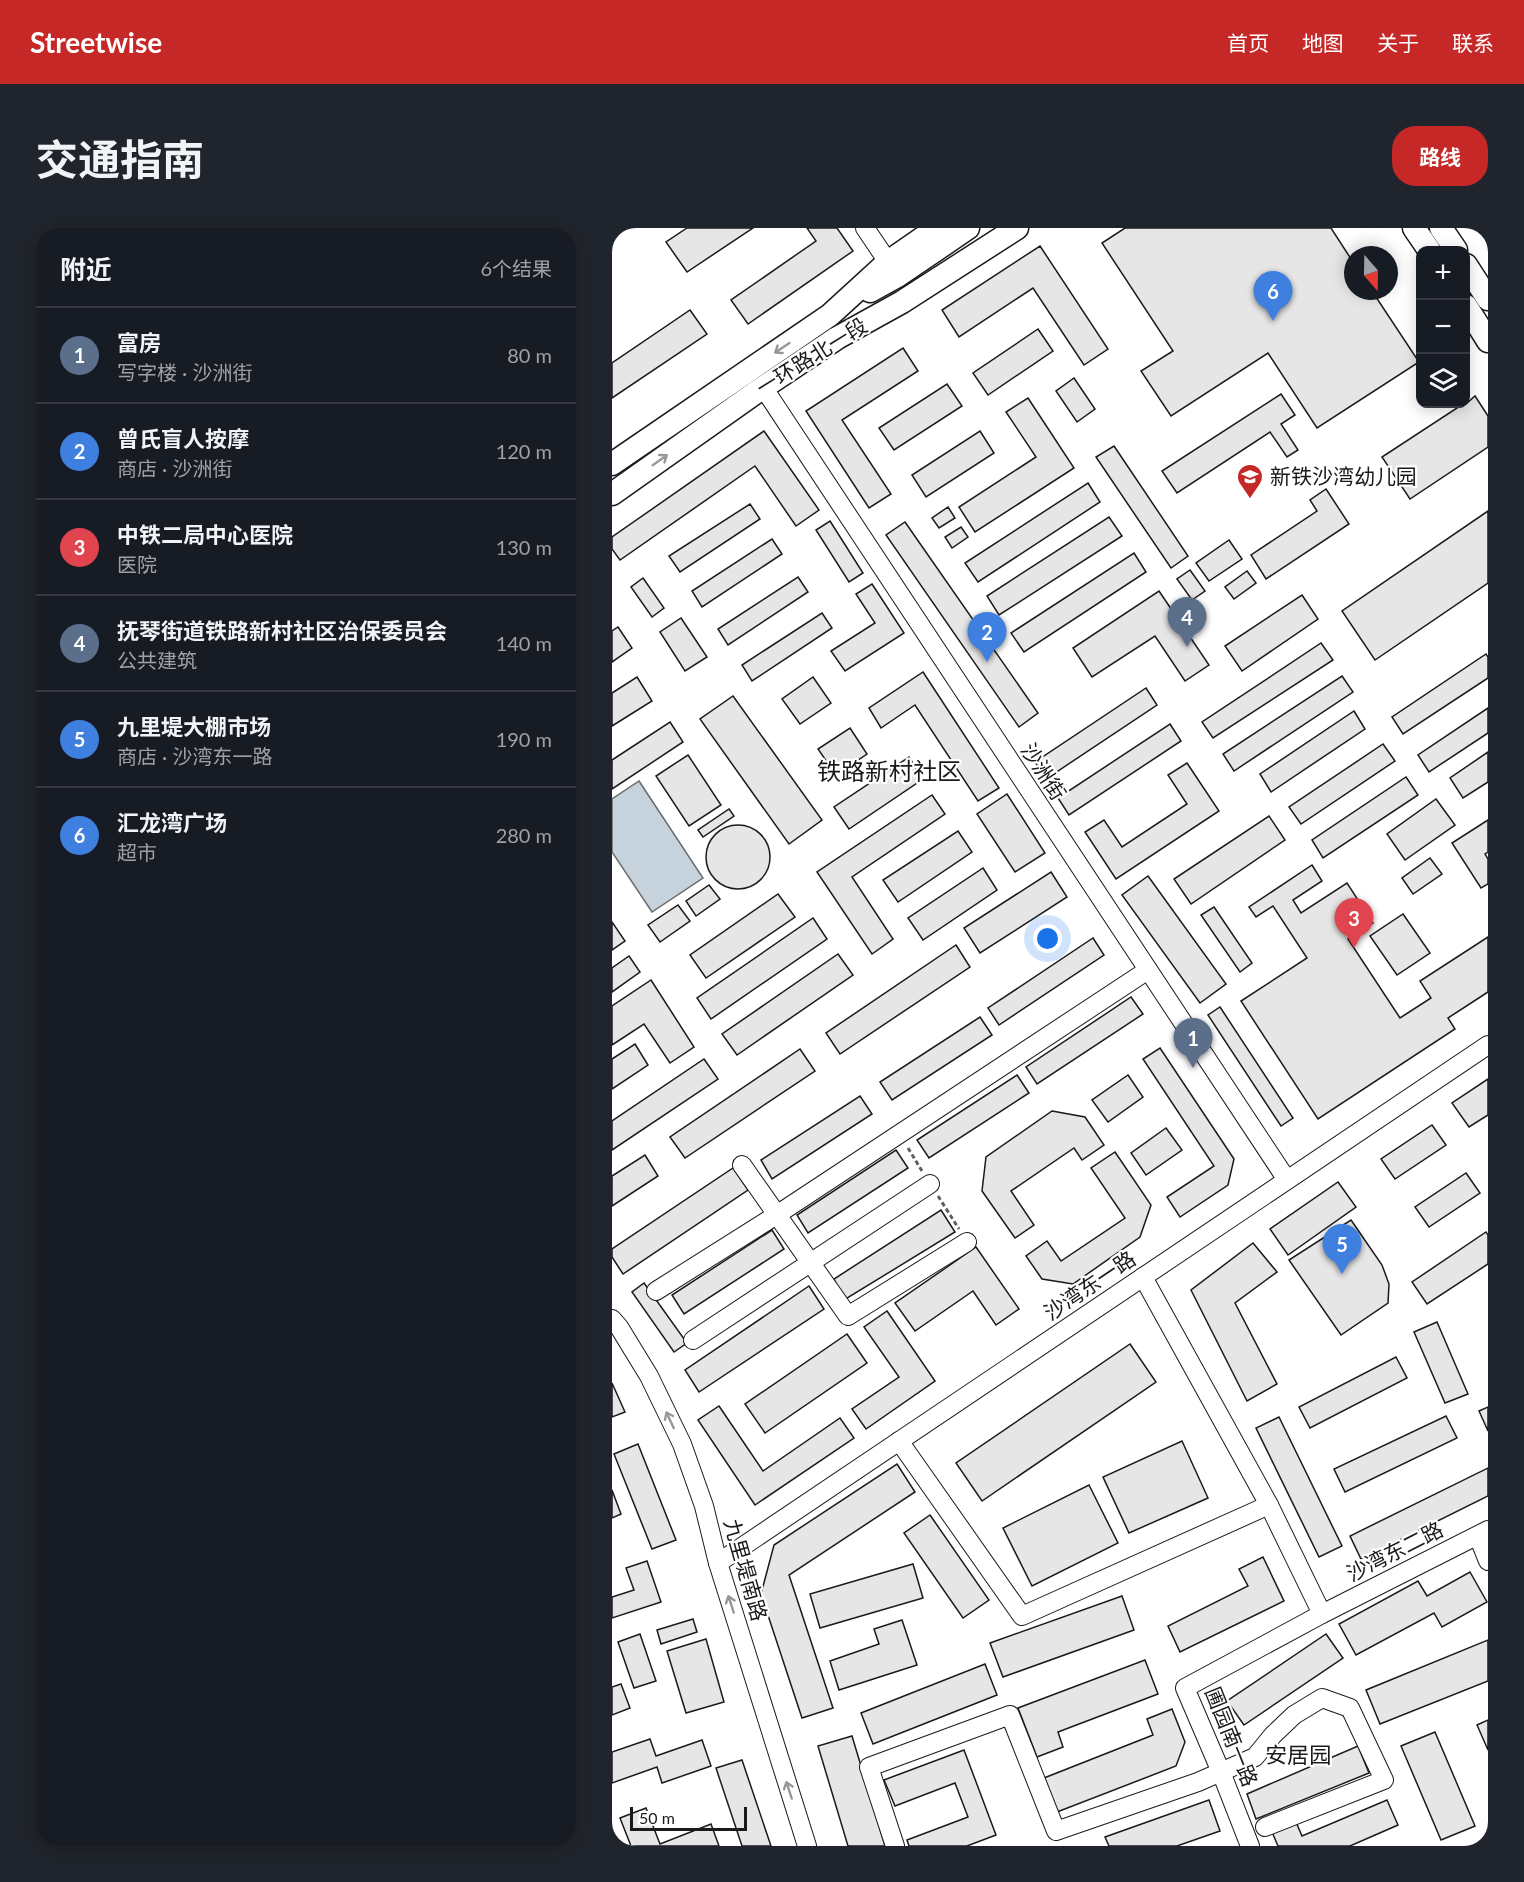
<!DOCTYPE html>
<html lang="zh">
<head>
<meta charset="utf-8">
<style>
	body { margin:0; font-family:Lato,"Noto Sans SC",sans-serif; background:#20242c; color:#f1f3f6 }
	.controls { position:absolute; right:18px; top:18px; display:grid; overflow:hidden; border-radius:12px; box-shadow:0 3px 15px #0003 }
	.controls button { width:54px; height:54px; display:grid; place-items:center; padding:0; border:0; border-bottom:2px solid #363941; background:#171b24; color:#f1f3f6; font:30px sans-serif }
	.compass { position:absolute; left:732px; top:18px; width:54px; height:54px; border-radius:50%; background:#171b24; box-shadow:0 3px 15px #0003; rotate:160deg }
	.scale { position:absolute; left:18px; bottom:15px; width:117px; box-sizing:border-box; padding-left:6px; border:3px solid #1a1a1a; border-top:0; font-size:16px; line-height:21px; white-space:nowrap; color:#1a1a1a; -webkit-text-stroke:4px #fff; paint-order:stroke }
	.you { position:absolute; left:436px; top:711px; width:21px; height:21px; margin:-15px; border:4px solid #fff; border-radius:50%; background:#1a73e8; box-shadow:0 0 0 9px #1a73e833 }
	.badge { display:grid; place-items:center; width:39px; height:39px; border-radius:50%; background:#c62828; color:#fff; font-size:20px; font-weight:700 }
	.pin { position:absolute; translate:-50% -50px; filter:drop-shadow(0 2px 3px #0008) }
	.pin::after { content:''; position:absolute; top:32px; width:21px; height:18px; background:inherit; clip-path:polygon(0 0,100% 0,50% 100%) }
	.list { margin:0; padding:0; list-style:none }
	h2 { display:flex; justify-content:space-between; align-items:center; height:78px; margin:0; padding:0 24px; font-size:26px }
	h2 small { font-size:20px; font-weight:400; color:#9ea1a6 }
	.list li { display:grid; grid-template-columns:39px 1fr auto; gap:18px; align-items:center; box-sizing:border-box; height:96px; padding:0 24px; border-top:2px solid #363941 }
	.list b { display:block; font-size:22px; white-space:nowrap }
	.list p { margin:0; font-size:20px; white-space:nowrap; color:#9ea1a6 }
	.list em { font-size:20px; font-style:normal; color:#9ea1a6 }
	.icon { flex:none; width:33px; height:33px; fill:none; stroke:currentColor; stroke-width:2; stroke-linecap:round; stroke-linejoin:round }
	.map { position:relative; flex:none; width:876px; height:1618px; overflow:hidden; border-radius:24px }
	header { display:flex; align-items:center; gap:36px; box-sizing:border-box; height:84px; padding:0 30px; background:#c62828; color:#fff }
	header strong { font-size:28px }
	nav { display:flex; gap:33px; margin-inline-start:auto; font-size:21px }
	.intro { display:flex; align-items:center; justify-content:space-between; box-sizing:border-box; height:144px; padding:0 36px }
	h1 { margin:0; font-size:42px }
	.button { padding:15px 27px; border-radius:24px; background:#c62828; color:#fff; font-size:21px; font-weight:700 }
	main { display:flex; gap:36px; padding:0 36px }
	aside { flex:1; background:#171b24; border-radius:24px; box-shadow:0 3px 15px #0003 }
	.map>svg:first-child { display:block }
</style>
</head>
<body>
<header>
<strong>Streetwise</strong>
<nav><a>首页</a><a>地图</a><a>关于</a><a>联系</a></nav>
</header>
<div class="intro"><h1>交通指南</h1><a class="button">路线</a></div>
<main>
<aside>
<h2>附近<small>6个结果</small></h2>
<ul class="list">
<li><span class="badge" style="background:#5c6f8a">1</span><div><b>富房</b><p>写字楼 · 沙洲街</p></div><em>80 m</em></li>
<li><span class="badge" style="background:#3f7fe0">2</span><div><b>曾氏盲人按摩</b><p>商店 · 沙洲街</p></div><em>120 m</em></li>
<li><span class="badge" style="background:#e0444e">3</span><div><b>中铁二局中心医院</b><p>医院</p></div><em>130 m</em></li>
<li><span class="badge" style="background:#5c6f8a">4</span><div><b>抚琴街道铁路新村社区治保委员会</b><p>公共建筑</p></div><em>140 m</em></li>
<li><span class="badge" style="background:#3f7fe0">5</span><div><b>九里堤大棚市场</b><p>商店 · 沙湾东一路</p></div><em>190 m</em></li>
<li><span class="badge" style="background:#3f7fe0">6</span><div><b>汇龙湾广场</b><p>超市</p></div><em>280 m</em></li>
</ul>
</aside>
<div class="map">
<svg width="876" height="1618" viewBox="0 0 876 1618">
	<rect width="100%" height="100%" fill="#fff"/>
	<!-- water -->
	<polygon fill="#c6d2dc" stroke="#6a6a6a" stroke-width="1.5" points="27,553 91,650 40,684 0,624 0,571"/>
	<!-- building -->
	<g fill="#e6e6e6" stroke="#1a1a1a" stroke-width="1.5">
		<polygon points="75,0 141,0 75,44 54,14"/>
		<polygon points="195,0 225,0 241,23 136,96 119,72 204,13"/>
		<polygon points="513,0 719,0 741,34 741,63 760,63 807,134 705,200 656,125 559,188 529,143 561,123 490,15"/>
		<polygon points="428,18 496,121 472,137 421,60 347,109 330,82"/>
		<polygon points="78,82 95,106 0,170 0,135"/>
		<polygon points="426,101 441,123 376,167 361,145"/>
		<polygon points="291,120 306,143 230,192 279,266 257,280 194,183"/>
		<polygon points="462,150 483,181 465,194 444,163"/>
		<polygon points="335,156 350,178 282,222 267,200"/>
		<polygon points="669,166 683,187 669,196 686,222 675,229 658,204 565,265 550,243"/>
		<polygon points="863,168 876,188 876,219 798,271 770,229 851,176 854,176"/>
		<polygon points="416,170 462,240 363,304 347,279 424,229 394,184"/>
		<polygon points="152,203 207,282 184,298 143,238 8,332 0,321 0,309"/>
		<polygon points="368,203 382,225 314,269 300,247"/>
		<polygon points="502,218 576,328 559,340 484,229"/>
		<polygon points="476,255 488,274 366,354 353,335"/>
		<polygon points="714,261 737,296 654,351 639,327 705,283 698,272"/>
		<polygon points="138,276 148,291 68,344 57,328"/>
		<polygon points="336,279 343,290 327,300 320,290"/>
		<polygon points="876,283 876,355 763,432 730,383"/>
		<polygon points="497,289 510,308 387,387 375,368"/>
		<polygon points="218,293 251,345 237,354 204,302"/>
		<polygon points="293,294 426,485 407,499 274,307"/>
		<polygon points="349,299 356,309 340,320 333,309"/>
		<polygon points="160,311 170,326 90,379 80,363"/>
		<polygon points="617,312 630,331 597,353 584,335"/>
		<polygon points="522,325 534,344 412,424 399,405"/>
		<polygon points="578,342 593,363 580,372 565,351"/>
		<polygon points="635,343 644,355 622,371 613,359"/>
		<polygon points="186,349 196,364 116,417 106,401"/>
		<polygon points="31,350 52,380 40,389 19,359"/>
		<polygon points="260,356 292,405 233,443 219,423 263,395 244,366"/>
		<polygon points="547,363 597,437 573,453 543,408 480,449 461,420"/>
		<polygon points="690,367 706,391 630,443 613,418"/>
		<polygon points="210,385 220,400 140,453 130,437"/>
		<polygon points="69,390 95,429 73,443 48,404"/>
		<polygon points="6,399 20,420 0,434 0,403"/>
		<polygon points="709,415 721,432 601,510 590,494"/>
		<polygon points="874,426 876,429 876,450 791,506 780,489"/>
		<polygon points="311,444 387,560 366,573 303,477 269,500 257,480"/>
		<polygon points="730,448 741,464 622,543 611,526"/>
		<polygon points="25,449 40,473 0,498 0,465"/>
		<polygon points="201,449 219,475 188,496 170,471"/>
		<polygon points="534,460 545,477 434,551 423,534"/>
		<polygon points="121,468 210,592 177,616 88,491"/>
		<polygon points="876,480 876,505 817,544 806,527"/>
		<polygon points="742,483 753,501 659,564 648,546"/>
		<polygon points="58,494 71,514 0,561 0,532"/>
		<polygon points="558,496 569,513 457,587 446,570"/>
		<polygon points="238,500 255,526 224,547 206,521"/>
		<polygon points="771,516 783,533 689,596 677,579"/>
		<polygon points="876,524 876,554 851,570 838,550"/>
		<polygon points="76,527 109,577 77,598 44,548"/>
		<polygon points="297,529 311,551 237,601 222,579"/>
		<polygon points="575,535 607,583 504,651 473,604 492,592 510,619 575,576 556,547"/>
		<polygon points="794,549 806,567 711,630 700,612"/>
		<polygon points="395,566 433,625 403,644 365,586"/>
		<polygon points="320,567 333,586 240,649 281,711 260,726 205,644"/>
		<polygon points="824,571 843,597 793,632 775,606"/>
		<polygon points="117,581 122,588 91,609 86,602"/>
		<polygon points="657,588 673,612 579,676 562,651"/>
		<polygon points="876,592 876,624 873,626 876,631 876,656 869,660 840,615"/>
		<circle cx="126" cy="629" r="32"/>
		<polygon points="346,603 360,624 286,674 271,652"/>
		<polygon points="818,630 830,646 801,666 790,650"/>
		<polygon points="700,637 710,653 681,672 689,685 735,655 761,695 736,711 788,790 819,770 808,753 876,709 876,764 836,790 843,801 706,891 629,773 695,730 661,678 644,689 637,679"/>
		<polygon points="371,640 385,662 311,712 296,690"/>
		<polygon points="439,644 455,669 368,725 352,700"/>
		<polygon points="536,648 614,756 588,775 510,667"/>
		<polygon points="97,657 108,671 84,688 74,673"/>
		<polygon points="166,666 183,689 94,750 78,727"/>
		<polygon points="66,677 78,693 48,714 36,697"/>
		<polygon points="602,679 640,735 628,744 589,687"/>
		<polygon points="791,686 818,725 785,747 758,708"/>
		<polygon points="201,690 215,711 99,791 85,770"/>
		<polygon points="0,694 13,713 0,722"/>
		<polygon points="481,710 492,727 387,797 376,780"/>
		<polygon points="344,717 358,739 228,826 214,805"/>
		<polygon points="226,726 241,747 125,827 110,806"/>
		<polygon points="17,728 28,744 0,764 0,740"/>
		<polygon points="39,752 82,819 58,835 32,796 0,817 0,778"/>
		<polygon points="519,769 531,786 425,856 414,839"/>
		<polygon points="608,779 681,890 669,898 596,787"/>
		<polygon points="368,789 380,807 280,872 268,854"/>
		<polygon points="23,816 36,837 0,861 0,831"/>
		<polygon points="548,820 622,931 616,957 568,989 555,969 602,938 531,831"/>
		<polygon points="188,821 203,843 73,930 58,909"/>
		<polygon points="92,831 106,851 0,922 0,893"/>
		<polygon points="405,847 417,865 317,930 305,912"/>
		<polygon points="516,847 531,869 496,894 480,872"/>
		<polygon points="876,851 876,887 857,899 840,875"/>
		<polygon points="248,868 260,886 160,951 149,932"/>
		<polygon points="440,883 473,889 492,917 470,932 462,920 399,963 422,997 403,1010 370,963 374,929"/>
		<polygon points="820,897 834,917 783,951 769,931"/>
		<polygon points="554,900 570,922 534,947 519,925"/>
		<polygon points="284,922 296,940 196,1005 185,987"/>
		<polygon points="503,924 539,977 528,1009 461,1056 430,1051 414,1028 435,1013 449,1033 513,990 479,940"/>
		<polygon points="33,927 46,948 0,978 0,948"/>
		<polygon points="121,940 136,962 11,1046 0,1029 0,1021"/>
		<polygon points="854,945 868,965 817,999 803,979"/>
		<polygon points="726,954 744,979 676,1027 658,1001"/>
		<polygon points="329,982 343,1004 232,1072 222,1051"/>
		<polygon points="739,992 770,1037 777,1056 776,1075 729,1107 677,1032"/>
		<polygon points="160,1002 172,1021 72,1086 60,1067"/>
		<polygon points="874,1004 876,1007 876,1036 815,1076 800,1054"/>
		<polygon points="641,1015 665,1044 623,1075 665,1156 635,1173 579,1062"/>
		<polygon points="364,1019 407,1081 384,1097 361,1063 303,1103 283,1075"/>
		<polygon points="32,1055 75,1115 62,1124 20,1064"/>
		<polygon points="197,1058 212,1081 87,1164 73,1142"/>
		<polygon points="275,1083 323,1153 254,1201 240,1181 287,1149 252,1099"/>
		<polygon points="825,1094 856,1166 833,1175 802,1104"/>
		<polygon points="235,1106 255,1135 153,1205 133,1176"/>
		<polygon points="518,1116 544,1154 370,1273 344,1235"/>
		<polygon points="784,1129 795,1150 698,1200 687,1179"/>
		<polygon points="0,1155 13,1184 0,1189"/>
		<polygon points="107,1178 151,1243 228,1190 242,1210 143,1277 86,1192"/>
		<polygon points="876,1179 876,1203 867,1183"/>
		<polygon points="834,1188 845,1210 733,1264 722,1241"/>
		<polygon points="667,1189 730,1318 707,1329 644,1200"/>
		<polygon points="570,1213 596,1270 517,1305 491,1249"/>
		<polygon points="26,1216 64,1312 40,1321 2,1226"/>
		<polygon points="285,1236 303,1264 177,1347 221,1480 190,1490 149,1366 162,1317"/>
		<polygon points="876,1240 876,1268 749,1331 738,1308"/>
		<polygon points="477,1257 506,1315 420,1358 391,1300"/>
		<polygon points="0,1262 9,1286 0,1290"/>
		<polygon points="318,1287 377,1372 351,1390 292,1305"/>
		<polygon points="651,1329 672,1373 568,1424 556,1398 636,1358 627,1341"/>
		<polygon points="35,1333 49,1374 0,1390 0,1369 22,1362 14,1340"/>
		<polygon points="301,1336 311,1370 208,1400 198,1366"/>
		<polygon points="858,1344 875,1374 830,1399 822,1385 744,1427 727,1396 806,1353 815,1368"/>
		<polygon points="510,1368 522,1402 391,1449 378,1415"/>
		<polygon points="81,1391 85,1404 49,1416 45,1402"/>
		<polygon points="290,1392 305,1437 227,1462 218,1433 267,1416 262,1401"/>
		<polygon points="28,1406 44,1453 22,1460 6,1414"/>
		<polygon points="714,1406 731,1430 632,1497 615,1473"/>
		<polygon points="94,1411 112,1474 74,1485 55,1423"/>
		<polygon points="876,1412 876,1453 768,1496 754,1462"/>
		<polygon points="533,1432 546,1466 446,1504 451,1519 425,1529 406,1480"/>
		<polygon points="373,1436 385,1467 261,1516 249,1485"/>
		<polygon points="9,1456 18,1480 0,1487 0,1459"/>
		<polygon points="560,1481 573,1514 564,1538 445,1584 432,1550 541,1507 535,1491"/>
		<polygon points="876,1492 876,1522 865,1497"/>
		<polygon points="823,1504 863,1598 829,1612 789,1518"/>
		<polygon points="240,1508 273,1618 236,1618 206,1518"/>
		<polygon points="38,1511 44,1528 90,1512 99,1538 50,1555 45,1539 0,1555 0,1524"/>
		<polygon points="746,1518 757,1545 644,1591 635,1566"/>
		<polygon points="352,1522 384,1607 355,1618 297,1618 295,1612 356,1589 343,1555 283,1578 272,1552"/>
		<polygon points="130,1532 159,1618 130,1618 104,1540"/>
		<polygon points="597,1572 608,1603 565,1618 497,1618 493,1609"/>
		<polygon points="775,1572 786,1597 738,1618 666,1618 660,1604 684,1594 690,1608"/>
		<polygon points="34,1580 48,1616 99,1596 107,1618 19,1618 8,1590"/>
	</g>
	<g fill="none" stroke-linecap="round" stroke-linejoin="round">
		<defs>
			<g id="minor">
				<polyline points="253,0 276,34"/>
				<polyline points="151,159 675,952"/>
				<polyline points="130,937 236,1088 355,1014"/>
				<polyline points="531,1049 657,1277 710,1386"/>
				<polyline points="44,1063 166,986 536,742"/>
				<polyline points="0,1091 7,1099 37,1148 70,1216 92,1278 106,1335 195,1618"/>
				<polyline points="81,1112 318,956"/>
				<polyline points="287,1213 410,1388 657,1277"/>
				<polyline points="866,1308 876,1333"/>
				<polyline points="106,1335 876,817"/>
				<polyline points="283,1618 257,1539 398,1487 444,1603 586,1554 643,1529 661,1507 682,1487 710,1470 738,1480 772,1552 653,1599"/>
				<polyline points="638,1618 609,1544 573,1460 710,1386 876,1302"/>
			</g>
			<g id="major">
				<polyline points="802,0 817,22"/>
				<polyline points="829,0 844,22"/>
				<polyline points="854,37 876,71"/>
				<polyline points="258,63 287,47 356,0"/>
				<polyline points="854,78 876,113"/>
				<polyline points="0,236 218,87 276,34 325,0"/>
				<polyline points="0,266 143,165 225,110 290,74 405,0"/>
			</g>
		</defs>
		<!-- minor casing -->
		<use href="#minor" stroke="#1a1a1a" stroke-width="20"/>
		<!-- major casing -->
		<use href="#major" stroke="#1a1a1a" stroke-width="25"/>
		<!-- path -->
		<g stroke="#5f5f5f" stroke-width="3" stroke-dasharray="4.5 3" stroke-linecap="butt">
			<polyline points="296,920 310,943"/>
			<polyline points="326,968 347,1001"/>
		</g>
		<!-- minor -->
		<use href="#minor" stroke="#fff" stroke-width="18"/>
		<!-- major -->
		<use href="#major" stroke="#fff" stroke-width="22"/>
	</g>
	<!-- one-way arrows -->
	<defs><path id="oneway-shaft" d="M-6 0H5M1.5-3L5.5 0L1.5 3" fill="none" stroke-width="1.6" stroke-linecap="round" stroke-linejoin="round" transform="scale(1.5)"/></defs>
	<g stroke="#989898">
		<use href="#oneway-shaft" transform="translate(170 120) rotate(146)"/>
		<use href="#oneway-shaft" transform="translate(48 232) rotate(-35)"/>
		<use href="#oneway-shaft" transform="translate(58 1192) rotate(-115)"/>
		<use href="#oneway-shaft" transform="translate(119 1376) rotate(-108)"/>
		<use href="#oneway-shaft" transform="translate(177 1562) rotate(-108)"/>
	</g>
	<!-- icons -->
	<defs>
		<symbol id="school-pin" viewBox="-11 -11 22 30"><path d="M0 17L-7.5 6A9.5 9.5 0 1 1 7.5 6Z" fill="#c62828" stroke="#fff"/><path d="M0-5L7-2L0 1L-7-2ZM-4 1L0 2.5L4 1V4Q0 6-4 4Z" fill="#fff"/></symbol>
	</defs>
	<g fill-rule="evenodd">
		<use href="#school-pin" x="623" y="234" width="30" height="40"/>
	</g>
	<g text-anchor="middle" stroke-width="4.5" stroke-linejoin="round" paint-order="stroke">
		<!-- street labels -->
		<g font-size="21" fill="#1a1a1a" stroke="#fff">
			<text transform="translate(200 129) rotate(-32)" y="7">一环路北一段</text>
			<text transform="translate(431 544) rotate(57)" y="7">沙洲街</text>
			<text transform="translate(478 1058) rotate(-34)" y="7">沙湾东一路</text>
			<text transform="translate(783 1324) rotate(-27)" y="7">沙湾东二路</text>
			<text transform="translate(133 1342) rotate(74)" y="7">九里堤南路</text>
			<text transform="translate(619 1509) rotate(68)" y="7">圃园南一路</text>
		</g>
		<!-- poi labels -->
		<g font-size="21" fill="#1a1a1a" stroke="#fff" text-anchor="start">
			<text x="658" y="256">新铁沙湾幼儿园</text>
		</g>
		<!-- neighbourhood labels -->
		<g font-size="22" fill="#1a1a1a" stroke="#fff">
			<text x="686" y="1535">安居园</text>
		</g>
		<!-- quarter labels -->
		<g font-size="24" fill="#1a1a1a" stroke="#fff">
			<text x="277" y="552">铁路新村社区</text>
		</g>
	</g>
</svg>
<div class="controls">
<button>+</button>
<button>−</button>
<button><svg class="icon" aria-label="layers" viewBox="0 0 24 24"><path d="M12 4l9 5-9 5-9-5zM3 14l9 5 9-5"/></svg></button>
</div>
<svg class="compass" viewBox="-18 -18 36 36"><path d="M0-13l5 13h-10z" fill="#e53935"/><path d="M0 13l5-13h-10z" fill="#9ea1a6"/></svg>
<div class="scale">50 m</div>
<div class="you"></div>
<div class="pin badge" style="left:581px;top:840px;background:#5c6f8a">1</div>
<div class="pin badge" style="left:375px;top:434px;background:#3f7fe0">2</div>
<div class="pin badge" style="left:742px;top:720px;background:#e0444e">3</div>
<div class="pin badge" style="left:575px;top:419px;background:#5c6f8a">4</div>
<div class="pin badge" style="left:730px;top:1046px;background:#3f7fe0">5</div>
<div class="pin badge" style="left:661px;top:93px;background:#3f7fe0">6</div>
</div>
</main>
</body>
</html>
